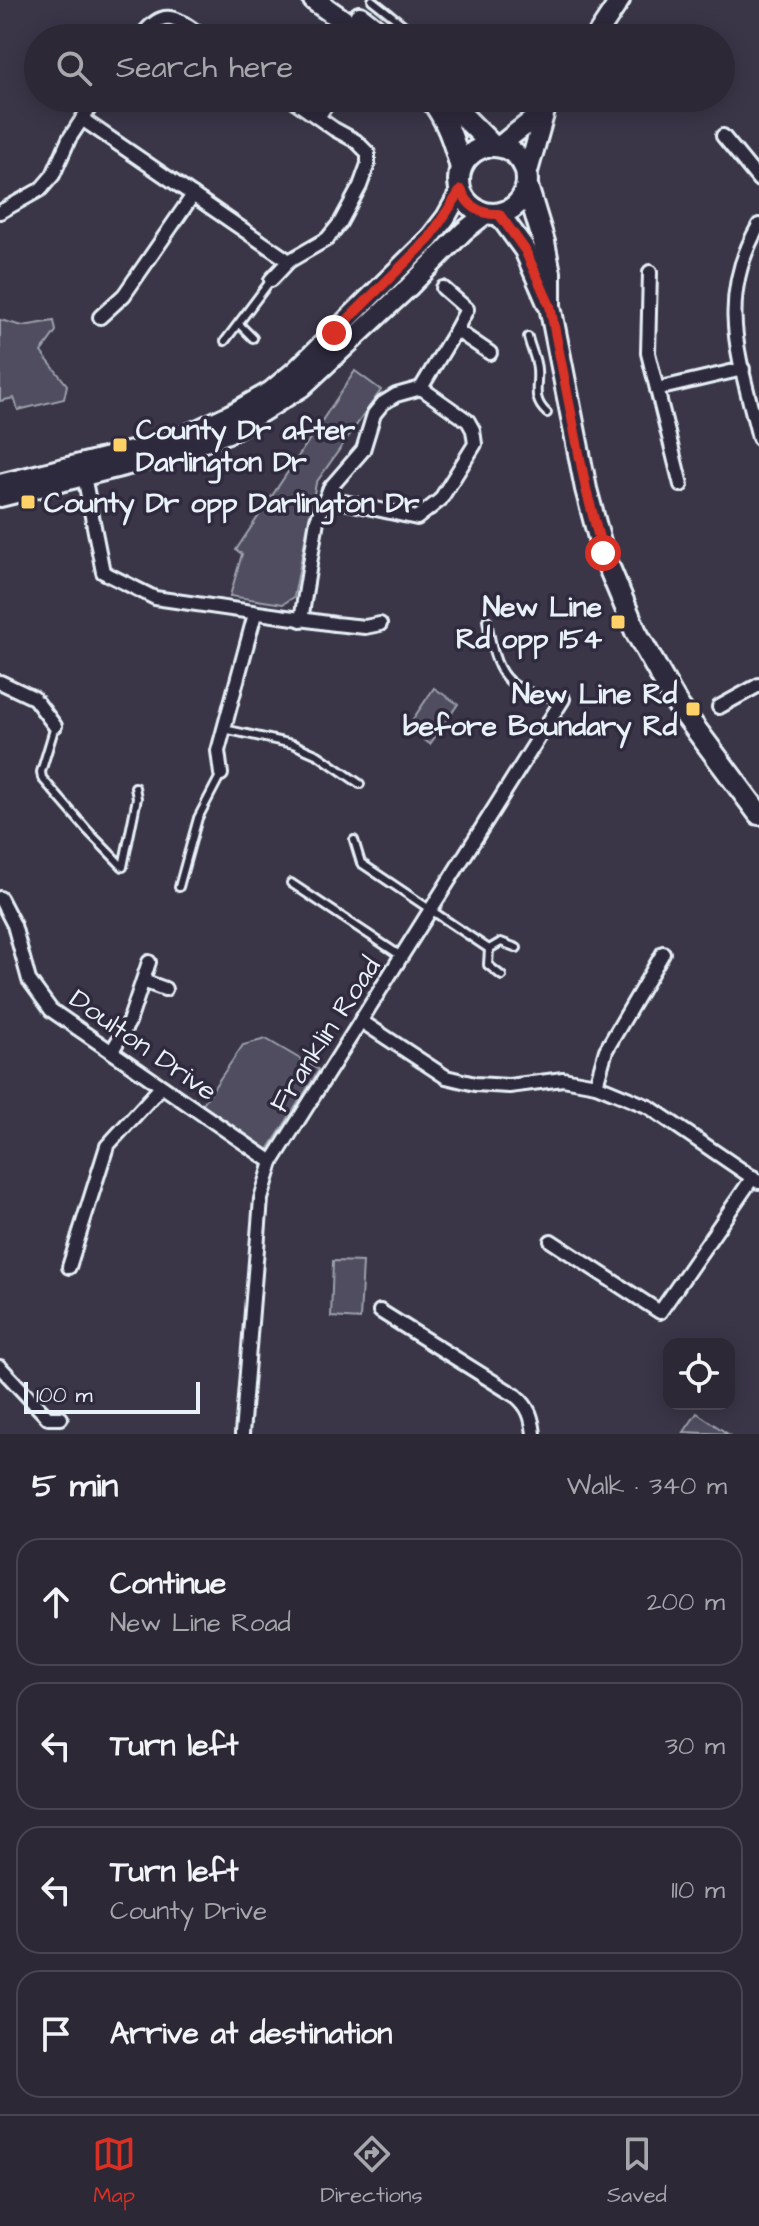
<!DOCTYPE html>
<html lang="en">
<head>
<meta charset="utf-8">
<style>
	body { margin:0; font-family:"Architects Daughter",sans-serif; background:#34303e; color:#f1f3f6 }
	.controls { position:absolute; right:24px; bottom:24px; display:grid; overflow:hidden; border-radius:16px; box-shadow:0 4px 20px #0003 }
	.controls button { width:72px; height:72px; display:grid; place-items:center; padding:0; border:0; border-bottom:2px solid #484451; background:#2c2836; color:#f1f3f6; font:40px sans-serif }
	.scale { position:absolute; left:24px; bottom:20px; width:176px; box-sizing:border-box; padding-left:8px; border:4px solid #e8f1f8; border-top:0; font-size:22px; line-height:28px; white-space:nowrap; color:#e8f1f8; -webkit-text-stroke:6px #2f2a3d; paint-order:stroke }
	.stop { position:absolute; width:24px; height:24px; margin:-18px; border:6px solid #d93025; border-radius:50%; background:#fff }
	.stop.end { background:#d93025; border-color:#fff; box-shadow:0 2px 8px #0008 }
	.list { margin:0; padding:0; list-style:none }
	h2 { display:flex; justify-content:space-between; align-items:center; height:104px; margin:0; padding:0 32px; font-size:34px }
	h2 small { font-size:26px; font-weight:400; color:#a6a6ad }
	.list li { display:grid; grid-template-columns:52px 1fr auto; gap:24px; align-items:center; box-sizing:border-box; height:128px; margin:0 16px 16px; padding:0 16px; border:2px solid #484451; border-radius:24px }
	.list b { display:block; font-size:30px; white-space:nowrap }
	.list p { margin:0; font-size:26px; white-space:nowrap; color:#a6a6ad }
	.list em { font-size:26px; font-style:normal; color:#a6a6ad }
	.icon { flex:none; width:44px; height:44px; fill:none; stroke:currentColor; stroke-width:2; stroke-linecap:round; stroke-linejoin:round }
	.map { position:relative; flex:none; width:759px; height:1434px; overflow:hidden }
	.search { position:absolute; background:#2c2836; box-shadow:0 4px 20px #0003; left:24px; right:24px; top:24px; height:88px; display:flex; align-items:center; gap:20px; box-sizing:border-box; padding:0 28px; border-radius:44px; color:#a6a6ad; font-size:30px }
	.sheet { height:680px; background:#2c2836 }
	nav { display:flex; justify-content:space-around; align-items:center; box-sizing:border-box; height:112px; border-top:2px solid #484451; background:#2c2836; font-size:22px; color:#a6a6ad }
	nav a { display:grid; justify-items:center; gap:4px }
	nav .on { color:#d93025 }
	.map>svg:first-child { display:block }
</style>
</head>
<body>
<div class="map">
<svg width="759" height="1434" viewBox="0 0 759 1434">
	<rect width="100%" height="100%" fill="#3a3648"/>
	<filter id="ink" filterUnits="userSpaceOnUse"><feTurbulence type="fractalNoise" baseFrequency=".0125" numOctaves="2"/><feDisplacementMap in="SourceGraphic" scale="16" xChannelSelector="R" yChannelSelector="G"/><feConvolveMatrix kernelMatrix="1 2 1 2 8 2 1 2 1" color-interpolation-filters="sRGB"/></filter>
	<g filter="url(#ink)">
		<!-- green -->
		<g fill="#504e5f" stroke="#9ca0ac" stroke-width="2">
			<polygon points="0,320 23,326 54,321 56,331 41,352 67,385 64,399 18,410 14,398 0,401"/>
			<polygon points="355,371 381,390 316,483 294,597 283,604 230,596 242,554 236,550"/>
			<polygon points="434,688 458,704 430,744 407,728"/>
			<polygon points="266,1039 319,1070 268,1150 202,1105 243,1045"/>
			<polygon points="333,1261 363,1262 360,1319 331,1317"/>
			<polygon points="697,1413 728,1434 684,1432"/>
		</g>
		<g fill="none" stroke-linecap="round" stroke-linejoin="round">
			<defs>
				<g id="lane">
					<polyline points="372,0 420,38"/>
					<polyline points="239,324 253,338"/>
					<path d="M528,337C530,346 534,354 536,363C541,382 529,397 547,413"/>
					<polyline points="225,341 271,280"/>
					<path d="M487,620C496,675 503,691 562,699"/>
					<polyline points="55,726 41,772 42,778 88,831 123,867 137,798 135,787"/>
					<polyline points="224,729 293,744 318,755 360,784"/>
					<polyline points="354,840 361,863 489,949 501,942 517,948"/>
					<polyline points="291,883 401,956"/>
					<polyline points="179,887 198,818 221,774"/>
					<polyline points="489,949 488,965 502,976"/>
				</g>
				<g id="street">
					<path d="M140,38C165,5 176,18 205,38"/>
					<polyline points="318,117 331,98"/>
					<polyline points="82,119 289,261"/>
					<polyline points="723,136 759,180"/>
					<polyline points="0,212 41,189 53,175 69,139 96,98"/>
					<path d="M759,225C715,301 740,359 759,438"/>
					<polyline points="650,272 648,353 657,389 743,369"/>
					<polyline points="271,280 289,261 327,239 340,223 360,186 368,164 368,153 356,141 334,129 290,98"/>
					<polyline points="443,288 467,309 456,330"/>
					<polyline points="100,317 124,295 193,195"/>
					<polyline points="421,388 456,330 490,353"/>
					<polyline points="657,389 681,485"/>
					<polyline points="84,476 103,572 155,598 335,624 365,627 380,624"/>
					<polyline points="326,498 417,518 440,500 475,444 473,430 468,421 421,388"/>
					<polyline points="301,620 317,520 330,488 363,450 374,414 383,403 396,395 421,388"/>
					<polyline points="0,682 34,698 55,726"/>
					<polyline points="719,707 759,685"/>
					<polyline points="221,774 218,751 255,614"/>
					<polyline points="0,898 14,925 29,980 51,1010 272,1162"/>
					<polyline points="143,981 165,989"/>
					<polyline points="361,1021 446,1077 475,1084 509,1086 563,1079 596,1085 649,1107 759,1182"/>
					<polyline points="112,1051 129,1022 149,962"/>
					<polyline points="596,1085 606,1050 663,953"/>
					<polyline points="551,1241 660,1312 753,1177"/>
					<polyline points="69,1267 107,1146 161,1087"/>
					<path d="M380,1311L516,1396C529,1407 532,1417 534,1434"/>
					<polyline points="0,1367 48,1418 61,1418"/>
					<polyline points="242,1434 261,1199 272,1162 563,699"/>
				</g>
				<g id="secondary">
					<polyline points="595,38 620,0"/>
					<path d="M500,146C518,129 540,118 554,98"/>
					<polyline points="527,175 545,111"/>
					<polyline points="0,484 136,450 184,436 233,413 271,391 296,370 429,239 446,217 461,190"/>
					<polyline points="0,497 168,455 228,433 302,387 409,287 464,231 487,213"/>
				</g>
				<g id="primary">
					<polyline points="314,0 368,38"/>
					<polyline points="360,17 387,38"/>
					<path d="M430,98C447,119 454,142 461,168"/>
					<polyline points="445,98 493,146"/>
					<circle cx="493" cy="180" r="34"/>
					<polyline points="527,186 544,242 550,273 550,306 586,489 603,553 636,632 677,704 759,814"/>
					<polyline points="499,214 525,250 548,303"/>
				</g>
			</defs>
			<!-- lane casing -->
			<use href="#lane" stroke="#e8f1f8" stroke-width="12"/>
			<!-- street casing -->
			<use href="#street" stroke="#e8f1f8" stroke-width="18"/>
			<!-- secondary casing -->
			<use href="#secondary" stroke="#e8f1f8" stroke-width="24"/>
			<!-- primary casing -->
			<use href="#primary" stroke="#e8f1f8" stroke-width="26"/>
			<!-- lane -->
			<use href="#lane" stroke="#2f2a3d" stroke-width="6"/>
			<!-- street -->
			<use href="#street" stroke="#2f2a3d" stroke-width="12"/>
			<!-- secondary -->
			<use href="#secondary" stroke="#2f2a3d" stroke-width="18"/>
			<!-- primary -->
			<use href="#primary" stroke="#2f2a3d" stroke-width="20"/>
		</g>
	</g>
	<g fill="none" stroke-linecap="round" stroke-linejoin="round" filter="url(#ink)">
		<!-- route -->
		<path stroke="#d93025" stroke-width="10" d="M334,333L429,239L461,190C468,206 480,215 499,214L525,250L550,306L586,489L603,553"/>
	</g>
	<!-- markers -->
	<g fill="#ffd166" stroke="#2f2a3d" stroke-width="3">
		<rect x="112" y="437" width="16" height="16" rx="4"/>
		<rect x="20" y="494" width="16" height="16" rx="4"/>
		<rect x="610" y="614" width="16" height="16" rx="4"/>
		<rect x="685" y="701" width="16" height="16" rx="4"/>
	</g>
	<g text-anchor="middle" stroke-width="7" stroke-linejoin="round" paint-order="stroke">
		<!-- poi labels -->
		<g font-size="28" font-weight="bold" fill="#e8f1f8" stroke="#2f2a3d" text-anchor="start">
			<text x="136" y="439">County Dr after<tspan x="136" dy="32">Darlington Dr</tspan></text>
			<text x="44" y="512">County Dr opp Darlington Dr</text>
			<text x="602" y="616" text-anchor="end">New Line<tspan x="602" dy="32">Rd opp 154</tspan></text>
			<text x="677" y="703" text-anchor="end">New Line Rd<tspan x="677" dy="32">before Boundary Rd</tspan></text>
		</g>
		<!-- street labels -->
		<g font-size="28" fill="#e8f1f8" stroke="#2f2a3d">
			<text transform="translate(324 1034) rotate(-57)" y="10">Franklin Road</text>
			<text transform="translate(144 1044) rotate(35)" y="10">Doulton Drive</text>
		</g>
	</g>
</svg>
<div class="controls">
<button><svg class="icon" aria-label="locate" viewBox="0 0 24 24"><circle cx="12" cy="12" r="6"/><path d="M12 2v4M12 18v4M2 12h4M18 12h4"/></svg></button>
</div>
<div class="scale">100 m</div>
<div class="stop" style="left:603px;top:553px"></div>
<div class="stop end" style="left:334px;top:333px"></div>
<div class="search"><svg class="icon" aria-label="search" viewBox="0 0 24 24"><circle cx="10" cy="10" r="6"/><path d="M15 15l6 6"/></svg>Search here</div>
</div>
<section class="sheet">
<h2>5 min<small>Walk · 340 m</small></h2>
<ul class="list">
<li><svg class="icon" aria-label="ahead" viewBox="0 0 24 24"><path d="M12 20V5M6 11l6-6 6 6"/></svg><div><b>Continue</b><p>New Line Road</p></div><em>200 m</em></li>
<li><svg class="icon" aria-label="left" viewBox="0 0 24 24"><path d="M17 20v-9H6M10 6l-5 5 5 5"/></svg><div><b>Turn left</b></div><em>30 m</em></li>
<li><svg class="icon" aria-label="left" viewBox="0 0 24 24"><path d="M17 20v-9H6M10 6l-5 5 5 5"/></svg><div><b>Turn left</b><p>County Drive</p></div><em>110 m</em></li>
<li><svg class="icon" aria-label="arrive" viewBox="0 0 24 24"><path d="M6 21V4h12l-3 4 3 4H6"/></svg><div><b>Arrive at destination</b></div></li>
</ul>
</section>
<nav>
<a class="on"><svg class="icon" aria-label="map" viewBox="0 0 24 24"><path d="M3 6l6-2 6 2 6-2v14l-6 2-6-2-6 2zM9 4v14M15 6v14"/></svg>Map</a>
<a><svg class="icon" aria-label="directions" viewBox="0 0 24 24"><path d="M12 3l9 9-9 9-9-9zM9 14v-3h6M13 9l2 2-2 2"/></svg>Directions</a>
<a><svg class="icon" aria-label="saved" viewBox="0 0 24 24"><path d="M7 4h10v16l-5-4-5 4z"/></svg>Saved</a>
</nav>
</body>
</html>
